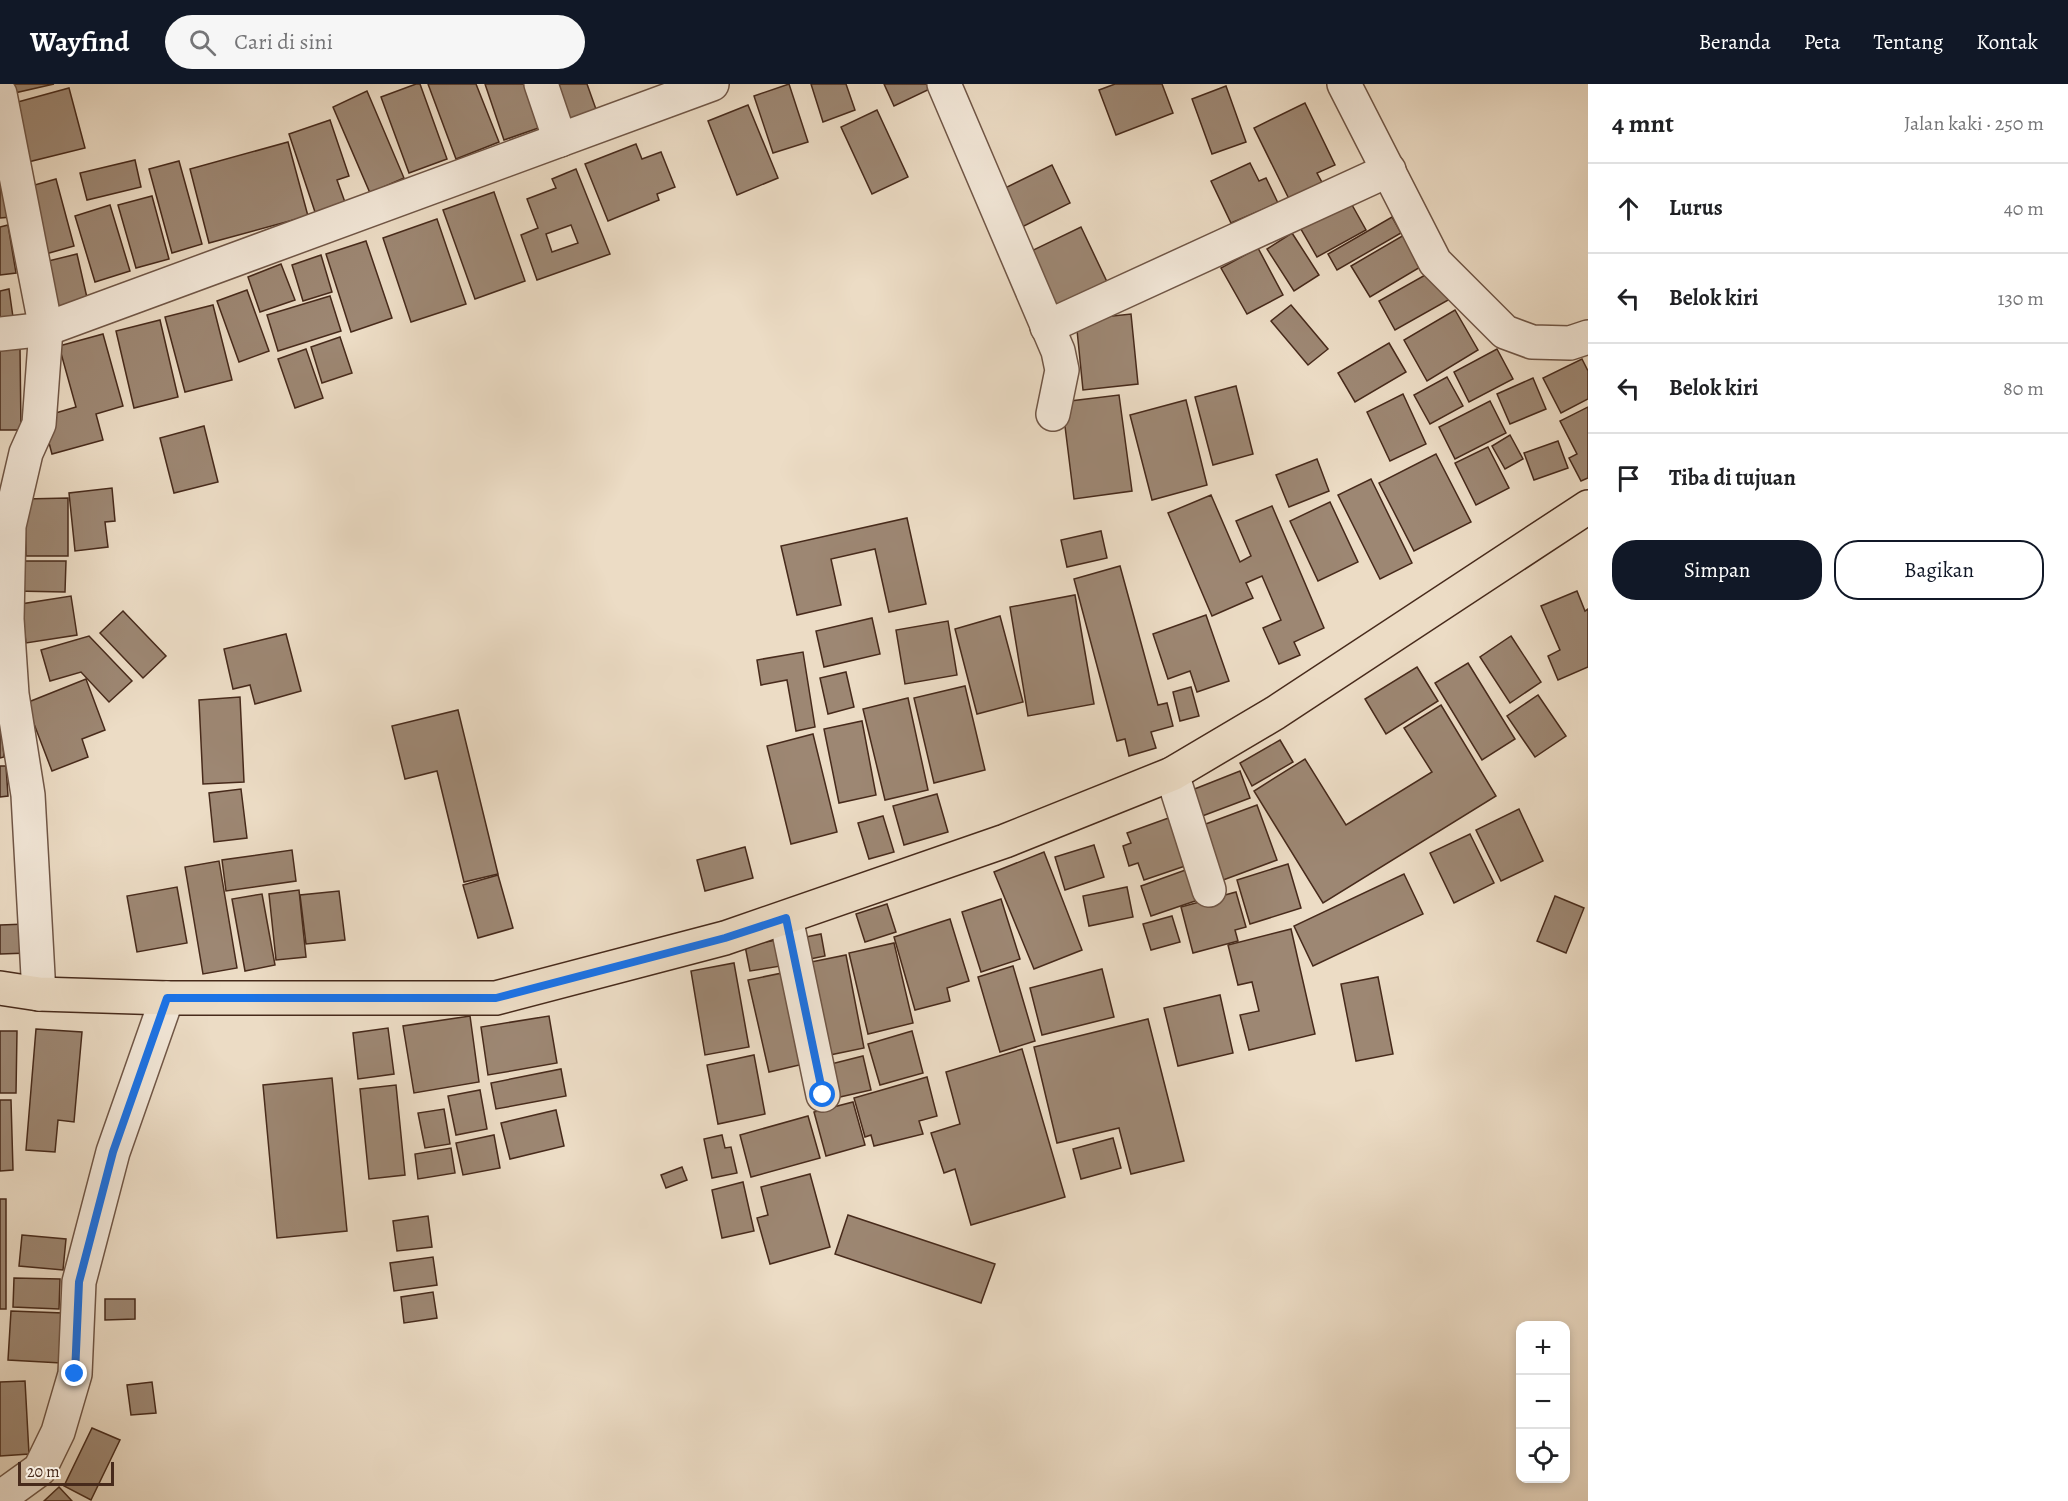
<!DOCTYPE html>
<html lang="id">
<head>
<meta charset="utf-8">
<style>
	body { margin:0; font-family:Alegreya,serif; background:#f6f6f6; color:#202124 }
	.controls { position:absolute; right:18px; bottom:18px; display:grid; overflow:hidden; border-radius:12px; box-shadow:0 3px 9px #0003 }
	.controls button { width:54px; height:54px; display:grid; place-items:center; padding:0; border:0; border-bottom:2px solid #e0e0e0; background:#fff; color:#202124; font:30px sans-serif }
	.scale { position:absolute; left:18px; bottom:15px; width:96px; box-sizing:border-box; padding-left:6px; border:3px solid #472a1b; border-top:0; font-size:16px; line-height:21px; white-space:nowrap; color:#472a1b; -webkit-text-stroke:4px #f3e8d9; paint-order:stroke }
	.stop { position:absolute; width:18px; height:18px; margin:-14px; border:4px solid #1a73e8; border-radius:50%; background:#fff }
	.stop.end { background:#1a73e8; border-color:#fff; box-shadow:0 2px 6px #0008 }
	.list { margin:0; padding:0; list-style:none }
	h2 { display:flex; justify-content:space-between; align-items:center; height:78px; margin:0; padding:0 24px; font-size:26px }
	h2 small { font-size:20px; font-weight:400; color:#757577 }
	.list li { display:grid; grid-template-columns:39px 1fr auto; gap:18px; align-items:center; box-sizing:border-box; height:90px; padding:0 24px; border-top:2px solid #e0e0e0 }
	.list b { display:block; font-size:22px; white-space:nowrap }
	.list em { font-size:20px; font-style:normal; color:#757577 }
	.actions { display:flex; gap:12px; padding:18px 24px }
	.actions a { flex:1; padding:14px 0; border:2px solid #111827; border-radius:24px; text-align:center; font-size:21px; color:#111827 }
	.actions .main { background:#111827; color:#fff }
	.icon { flex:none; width:33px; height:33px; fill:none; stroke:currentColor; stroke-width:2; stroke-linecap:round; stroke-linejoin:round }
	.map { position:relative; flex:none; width:1588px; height:1417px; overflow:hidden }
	header { display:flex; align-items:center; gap:36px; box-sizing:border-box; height:84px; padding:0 30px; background:#111827; color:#fff }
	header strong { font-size:28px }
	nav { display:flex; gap:33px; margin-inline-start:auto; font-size:21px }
	.search { width:420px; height:54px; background:#f6f6f6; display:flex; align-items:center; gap:15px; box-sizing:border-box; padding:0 21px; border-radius:33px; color:#757577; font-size:22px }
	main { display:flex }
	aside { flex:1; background:#fff }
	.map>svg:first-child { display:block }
</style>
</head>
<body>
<header>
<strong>Wayfind</strong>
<div class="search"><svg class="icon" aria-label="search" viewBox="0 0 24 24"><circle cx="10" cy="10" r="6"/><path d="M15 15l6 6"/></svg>Cari di sini</div>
<nav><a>Beranda</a><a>Peta</a><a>Tentang</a><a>Kontak</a></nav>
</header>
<main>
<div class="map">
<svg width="1588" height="1417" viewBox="0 0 1588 1417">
	<rect width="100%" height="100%" fill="#ecdcc5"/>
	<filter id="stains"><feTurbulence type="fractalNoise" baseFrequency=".00333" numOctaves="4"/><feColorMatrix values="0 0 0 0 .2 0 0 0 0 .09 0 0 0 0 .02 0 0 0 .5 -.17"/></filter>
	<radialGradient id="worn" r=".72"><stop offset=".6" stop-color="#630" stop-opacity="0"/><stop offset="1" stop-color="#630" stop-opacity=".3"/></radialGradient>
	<!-- building -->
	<g fill="#9d8773" stroke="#472a1b" stroke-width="1.5" fill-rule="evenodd">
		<polygon points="8,0 54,0 10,10"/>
		<polygon points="416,0 420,0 447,75 409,89 381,13"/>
		<polygon points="428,0 476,0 499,58 456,75"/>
		<polygon points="485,0 533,0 547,41 504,56"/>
		<polygon points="546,0 587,0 597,28 560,41"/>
		<polygon points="789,0 808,58 773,69 754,12"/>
		<polygon points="811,0 846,0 855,26 823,38"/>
		<polygon points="884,0 932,0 934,3 894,22"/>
		<polygon points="1115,0 1162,0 1173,29 1116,51 1099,6"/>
		<polygon points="1226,2 1246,58 1212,70 1192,15"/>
		<polygon points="69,4 85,64 28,78 14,19"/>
		<polygon points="367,7 404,94 370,109 333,23"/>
		<polygon points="1305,19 1335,81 1317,89 1325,104 1292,121 1254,44"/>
		<polygon points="748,21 778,94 737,111 708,37"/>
		<polygon points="877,26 908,93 872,110 841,43"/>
		<polygon points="330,36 349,92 337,96 346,121 316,131 289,50"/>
		<polygon points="288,58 308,132 209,159 190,85"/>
		<polygon points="636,60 642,75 661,68 675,103 657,110 659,116 608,137 585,80"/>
		<polygon points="135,76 141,103 87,116 80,89"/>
		<polygon points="179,77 202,160 172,169 149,85"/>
		<polygon points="1250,79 1259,97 1266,94 1278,119 1231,139 1211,97"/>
		<polygon points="1052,81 1070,119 1018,145 999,107"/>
		<path d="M576,85L610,170L537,196L521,151L538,144L527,115L556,104L552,95ZM571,141L578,159L552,168L546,150Z"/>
		<polygon points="56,95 74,162 42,171 24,104"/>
		<polygon points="7,100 11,133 0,134 0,101"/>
		<polygon points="494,108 525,197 475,215 443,126"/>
		<polygon points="152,112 169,175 136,184 118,121"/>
		<polygon points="1347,112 1366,146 1317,173 1298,140"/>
		<polygon points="110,121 130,187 95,198 75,132"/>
		<polygon points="1392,133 1401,149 1337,186 1328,170"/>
		<polygon points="437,135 466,220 411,238 383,154"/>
		<polygon points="8,141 16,189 0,191 0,143"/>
		<polygon points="1081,143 1108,200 1048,229 1021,172"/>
		<polygon points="1292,149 1319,191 1294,207 1267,165"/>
		<polygon points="1404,151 1422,182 1370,213 1351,182"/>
		<polygon points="366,157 392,234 351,248 326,170"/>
		<polygon points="1258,164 1283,211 1247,230 1221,184"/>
		<polygon points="77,170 88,218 52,227 40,179"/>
		<polygon points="321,171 332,208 303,217 292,181"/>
		<polygon points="281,180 295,216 260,228 248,193"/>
		<polygon points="1434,186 1450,215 1395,246 1379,217"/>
		<polygon points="9,205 14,240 0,242 0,207"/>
		<polygon points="247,206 269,267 239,278 217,217"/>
		<polygon points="330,212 341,247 278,267 267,231"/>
		<polygon points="213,221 232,296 185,308 165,233"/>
		<polygon points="1291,221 1328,265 1308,281 1271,237"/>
		<polygon points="1455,226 1478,266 1427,297 1404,256"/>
		<polygon points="1131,230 1138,300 1083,306 1076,236"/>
		<polygon points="160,236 178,313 134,324 116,247"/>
		<polygon points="103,250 123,322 96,330 103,356 52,370 42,333 76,323 59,262"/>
		<polygon points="340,253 352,289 322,299 311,263"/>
		<polygon points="1389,259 1406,288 1355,318 1338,289"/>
		<polygon points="20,264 21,346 0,346 0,265"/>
		<polygon points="306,265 323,314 295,324 278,275"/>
		<polygon points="1497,265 1513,295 1469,318 1454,288"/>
		<polygon points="1582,275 1588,287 1588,315 1561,329 1543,294"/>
		<polygon points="1447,293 1463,322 1430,340 1414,311"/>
		<polygon points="1533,294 1546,325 1510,340 1497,310"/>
		<polygon points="1236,302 1253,370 1213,381 1195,313"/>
		<polygon points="1403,310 1426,360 1390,377 1367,328"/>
		<polygon points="1119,311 1132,407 1074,415 1062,318"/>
		<polygon points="1186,316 1207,401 1152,416 1130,331"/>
		<polygon points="1490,317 1506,349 1455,375 1439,343"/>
		<polygon points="1588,323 1588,394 1581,397 1569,374 1577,370 1560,337"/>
		<polygon points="204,342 218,398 174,409 160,354"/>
		<polygon points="1510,351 1523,375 1505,385 1492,362"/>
		<polygon points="1558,357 1568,384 1534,396 1524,369"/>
		<polygon points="1488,363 1509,404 1476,421 1455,379"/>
		<polygon points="1436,370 1471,438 1414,467 1379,399"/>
		<polygon points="1317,375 1329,407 1289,423 1276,391"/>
		<polygon points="1371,395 1412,479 1380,495 1338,411"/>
		<polygon points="112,404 115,437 105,438 108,463 75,467 69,409"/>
		<polygon points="1211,411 1240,478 1251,472 1236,437 1272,422 1324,544 1294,558 1300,571 1279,580 1263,544 1281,536 1262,492 1246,499 1253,514 1212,532 1168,429"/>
		<polygon points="68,414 68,472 26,472 25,415"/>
		<polygon points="1330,418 1358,478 1318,497 1290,437"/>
		<polygon points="907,434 926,520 889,528 875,465 831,475 841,521 797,531 781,462"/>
		<polygon points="1101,447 1107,474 1067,483 1061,456"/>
		<polygon points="15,477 66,477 65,508 14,507"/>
		<polygon points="1120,482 1158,621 1167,619 1173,642 1151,648 1156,664 1129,672 1125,655 1117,657 1074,495"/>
		<polygon points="1577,507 1585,527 1588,525 1588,583 1558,596 1548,572 1560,566 1541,522"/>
		<polygon points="1075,511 1094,620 1028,632 1010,523"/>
		<polygon points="71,512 77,551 26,559 21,520"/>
		<polygon points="123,527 166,572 143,594 100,549"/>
		<polygon points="1206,531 1229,597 1197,608 1190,587 1168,595 1153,550"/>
		<polygon points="1000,532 1023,618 977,630 955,545"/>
		<polygon points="872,534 880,570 824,583 816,547"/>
		<polygon points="948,537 957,591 905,600 896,546"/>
		<polygon points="286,550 301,607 255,620 250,601 233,605 224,565"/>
		<polygon points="89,552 132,597 109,618 81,588 50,597 41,566"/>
		<polygon points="1511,552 1541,598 1510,619 1480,573"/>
		<polygon points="803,568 815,643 796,647 787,596 761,601 757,576"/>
		<polygon points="1468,579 1515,655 1482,676 1435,599"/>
		<polygon points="1417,583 1438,617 1386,650 1365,615"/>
		<polygon points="846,588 854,623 828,630 820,594"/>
		<polygon points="86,595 105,646 82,655 88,673 52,687 26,619"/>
		<polygon points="965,602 985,686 934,699 914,614"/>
		<polygon points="1191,603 1199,632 1180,637 1173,608"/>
		<polygon points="1538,611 1566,652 1535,673 1507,632"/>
		<polygon points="240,613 244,698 203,700 199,616"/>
		<polygon points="908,614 928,706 885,716 863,625"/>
		<polygon points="1441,621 1496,712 1323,819 1254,707 1305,675 1346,741 1432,688 1404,644"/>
		<polygon points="458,626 498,790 464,798 437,687 405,695 392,642"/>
		<polygon points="1,634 4,673 0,674 0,634"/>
		<polygon points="862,637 876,711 839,719 824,645"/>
		<polygon points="813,650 837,748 791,760 767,662"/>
		<polygon points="1280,656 1293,678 1252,702 1240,679"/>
		<polygon points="0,682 6,682 8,712 0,713"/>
		<polygon points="1240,687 1250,714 1197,734 1187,708"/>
		<polygon points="241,705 247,754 214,758 209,709"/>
		<polygon points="937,710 948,748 904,761 893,722"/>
		<polygon points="1257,721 1277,776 1215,799 1195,744"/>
		<polygon points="1519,725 1543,777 1501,797 1476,746"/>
		<polygon points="883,732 894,768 869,775 858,739"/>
		<polygon points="1174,732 1191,780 1144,796 1138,779 1129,782 1123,762 1131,759 1127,749"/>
		<polygon points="1470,750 1494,799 1454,819 1430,769"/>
		<polygon points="1094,761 1104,793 1065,806 1055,773"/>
		<polygon points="745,763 753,794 705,807 697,776"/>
		<polygon points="292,766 296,797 226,807 222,776"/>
		<polygon points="1044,768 1082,866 1034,885 994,788"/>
		<polygon points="219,777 237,884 203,890 185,783"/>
		<polygon points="1288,780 1301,824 1250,840 1237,796"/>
		<polygon points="1191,784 1201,815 1151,832 1141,802"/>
		<polygon points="1404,790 1423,830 1313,882 1294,842"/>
		<polygon points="498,791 513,844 478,854 463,801"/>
		<polygon points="177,803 187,859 137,868 127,812"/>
		<polygon points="1127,803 1133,833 1089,842 1083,812"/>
		<polygon points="299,806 306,873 276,876 269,810"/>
		<polygon points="339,807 345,856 306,860 300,811"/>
		<polygon points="1236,808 1246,843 1235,846 1238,857 1193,869 1181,823"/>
		<polygon points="262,810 275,881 245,887 232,815"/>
		<polygon points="1555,812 1584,824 1566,869 1537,857"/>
		<polygon points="1001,815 1020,875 981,888 962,828"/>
		<polygon points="887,820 896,848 865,858 856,830"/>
		<polygon points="1172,832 1180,858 1151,866 1143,840"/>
		<polygon points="950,835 969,897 947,904 950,917 915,926 894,853"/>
		<polygon points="26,840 28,869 0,870 0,841"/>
		<polygon points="1291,845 1315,950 1249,966 1240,931 1259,927 1252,898 1238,901 1228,861"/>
		<polygon points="821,850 825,872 800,877 796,855"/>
		<polygon points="782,855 787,881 750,887 745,862"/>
		<polygon points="894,859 913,939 868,950 849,869"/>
		<polygon points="846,871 864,964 820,973 801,880"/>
		<polygon points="734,879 749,963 705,971 691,887"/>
		<polygon points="1013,882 1035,957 1000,968 978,893"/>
		<polygon points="1102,885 1114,933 1042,951 1030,904"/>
		<polygon points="787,888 808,979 769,988 748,896"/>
		<polygon points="1378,893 1393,970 1356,977 1341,900"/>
		<polygon points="1220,911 1233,969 1178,982 1164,924"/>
		<polygon points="470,932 479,998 414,1009 403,942"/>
		<polygon points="549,932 557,979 488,991 481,943"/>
		<polygon points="1148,935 1184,1077 1131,1090 1119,1044 1057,1059 1034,963"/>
		<polygon points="388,944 394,990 358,995 353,949"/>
		<polygon points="36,945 82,948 74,1038 58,1036 55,1068 26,1066"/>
		<polygon points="0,947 17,947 16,1009 0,1009"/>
		<polygon points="912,947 923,989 880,1001 868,960"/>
		<polygon points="1022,965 1065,1113 971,1141 955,1085 944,1089 931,1049 960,1040 946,988"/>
		<polygon points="754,971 765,1030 718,1040 707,981"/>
		<polygon points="863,972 871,1006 831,1015 823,982"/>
		<polygon points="561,985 566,1012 496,1025 491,999"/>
		<polygon points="927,993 937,1032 919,1037 923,1050 874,1062 871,1051 865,1053 854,1014"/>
		<polygon points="332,994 347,1147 277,1154 263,1001"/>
		<polygon points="396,1001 405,1091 369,1095 360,1005"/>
		<polygon points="480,1006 487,1045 456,1051 448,1012"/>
		<polygon points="0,1016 11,1016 13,1086 0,1087"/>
		<polygon points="853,1018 865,1061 826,1072 814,1028"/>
		<polygon points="444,1025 450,1060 425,1064 418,1029"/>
		<polygon points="556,1026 564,1062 510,1075 501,1039"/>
		<polygon points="808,1032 820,1074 751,1093 740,1051"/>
		<polygon points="494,1051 500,1084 463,1091 456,1059"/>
		<polygon points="722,1051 725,1064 731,1063 737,1089 712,1094 704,1055"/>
		<polygon points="1113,1054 1121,1084 1081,1095 1073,1065"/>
		<polygon points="451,1064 455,1089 418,1095 415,1070"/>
		<polygon points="682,1083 687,1096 666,1104 661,1091"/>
		<polygon points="810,1090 830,1163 770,1180 757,1134 768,1131 761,1103"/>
		<polygon points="743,1098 754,1147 722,1154 712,1106"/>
		<rect x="0" y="1115" width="6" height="110"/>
		<polygon points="848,1131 995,1180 981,1219 835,1170"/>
		<polygon points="428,1132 432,1163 397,1167 393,1137"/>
		<polygon points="22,1151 66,1155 63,1186 19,1182"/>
		<polygon points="433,1173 437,1201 394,1207 390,1179"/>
		<polygon points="14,1194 60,1195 59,1225 13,1223"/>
		<polygon points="433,1208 437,1234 404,1239 401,1213"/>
		<polygon points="105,1215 135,1215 135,1235 105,1236"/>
		<polygon points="11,1227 63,1229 61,1279 8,1276"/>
		<polygon points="25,1297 29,1370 0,1372 0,1298"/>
		<polygon points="152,1298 156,1329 131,1331 127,1301"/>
		<polygon points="92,1344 120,1356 91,1416 64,1402"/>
		<polygon points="59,1403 72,1417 44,1417"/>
	</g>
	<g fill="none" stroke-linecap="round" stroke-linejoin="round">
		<defs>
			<g id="minor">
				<polyline points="541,0 560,56"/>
				<polyline points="944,0 1058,267 1062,286 1053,330"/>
				<polyline points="1344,0 1435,178 1505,248 1532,258 1570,259 1588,253"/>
				<polyline points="0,10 46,245 39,340 26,369 9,442 7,535 12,610 28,711 39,910"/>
				<polyline points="1047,243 1389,86"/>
				<polyline points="0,250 46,245 712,0"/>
				<polyline points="1172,690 1209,806"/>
				<polyline points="786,834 823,1011"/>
				<polyline points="0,1414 40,1385 58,1348 75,1290 79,1198 113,1068 167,914"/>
			</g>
			<polyline id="primary" points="0,904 39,910 167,914 496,914 725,854 1005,757 1172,690 1275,629 1588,423"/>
		</defs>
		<!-- minor casing -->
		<use href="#minor" stroke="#705646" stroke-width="36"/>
		<!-- primary casing -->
		<use href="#primary" stroke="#472a1b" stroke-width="36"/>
		<!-- minor -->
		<use href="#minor" stroke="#f3e8d9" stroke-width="33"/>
		<!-- primary -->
		<use href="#primary" stroke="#ecdcc5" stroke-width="33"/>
	</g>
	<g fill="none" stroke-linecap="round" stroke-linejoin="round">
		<!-- route -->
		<polyline stroke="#1a73e8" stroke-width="8" points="75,1290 79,1198 113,1068 167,914 496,914 725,854 786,834 823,1011"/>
	</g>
	<rect width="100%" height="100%" filter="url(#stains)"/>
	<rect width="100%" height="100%" fill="url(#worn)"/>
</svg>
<div class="controls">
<button>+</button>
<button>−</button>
<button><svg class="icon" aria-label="locate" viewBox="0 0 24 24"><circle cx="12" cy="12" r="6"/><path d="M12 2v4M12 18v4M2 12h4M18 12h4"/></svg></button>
</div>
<div class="scale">20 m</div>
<div class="stop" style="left:823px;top:1011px"></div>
<div class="stop end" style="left:75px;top:1290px"></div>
</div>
<aside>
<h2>4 mnt<small>Jalan kaki · 250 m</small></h2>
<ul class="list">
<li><svg class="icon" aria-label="ahead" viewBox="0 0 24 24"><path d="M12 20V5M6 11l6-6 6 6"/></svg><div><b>Lurus</b></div><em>40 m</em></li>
<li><svg class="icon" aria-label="left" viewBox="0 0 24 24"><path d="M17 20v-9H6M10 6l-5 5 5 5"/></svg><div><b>Belok kiri</b></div><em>130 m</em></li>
<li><svg class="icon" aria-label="left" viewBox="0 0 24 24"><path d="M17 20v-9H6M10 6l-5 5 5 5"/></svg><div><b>Belok kiri</b></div><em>80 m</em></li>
<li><svg class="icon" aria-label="arrive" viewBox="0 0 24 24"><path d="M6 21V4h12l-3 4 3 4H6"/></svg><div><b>Tiba di tujuan</b></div></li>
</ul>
<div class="actions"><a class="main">Simpan</a><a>Bagikan</a></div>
</aside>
</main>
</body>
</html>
